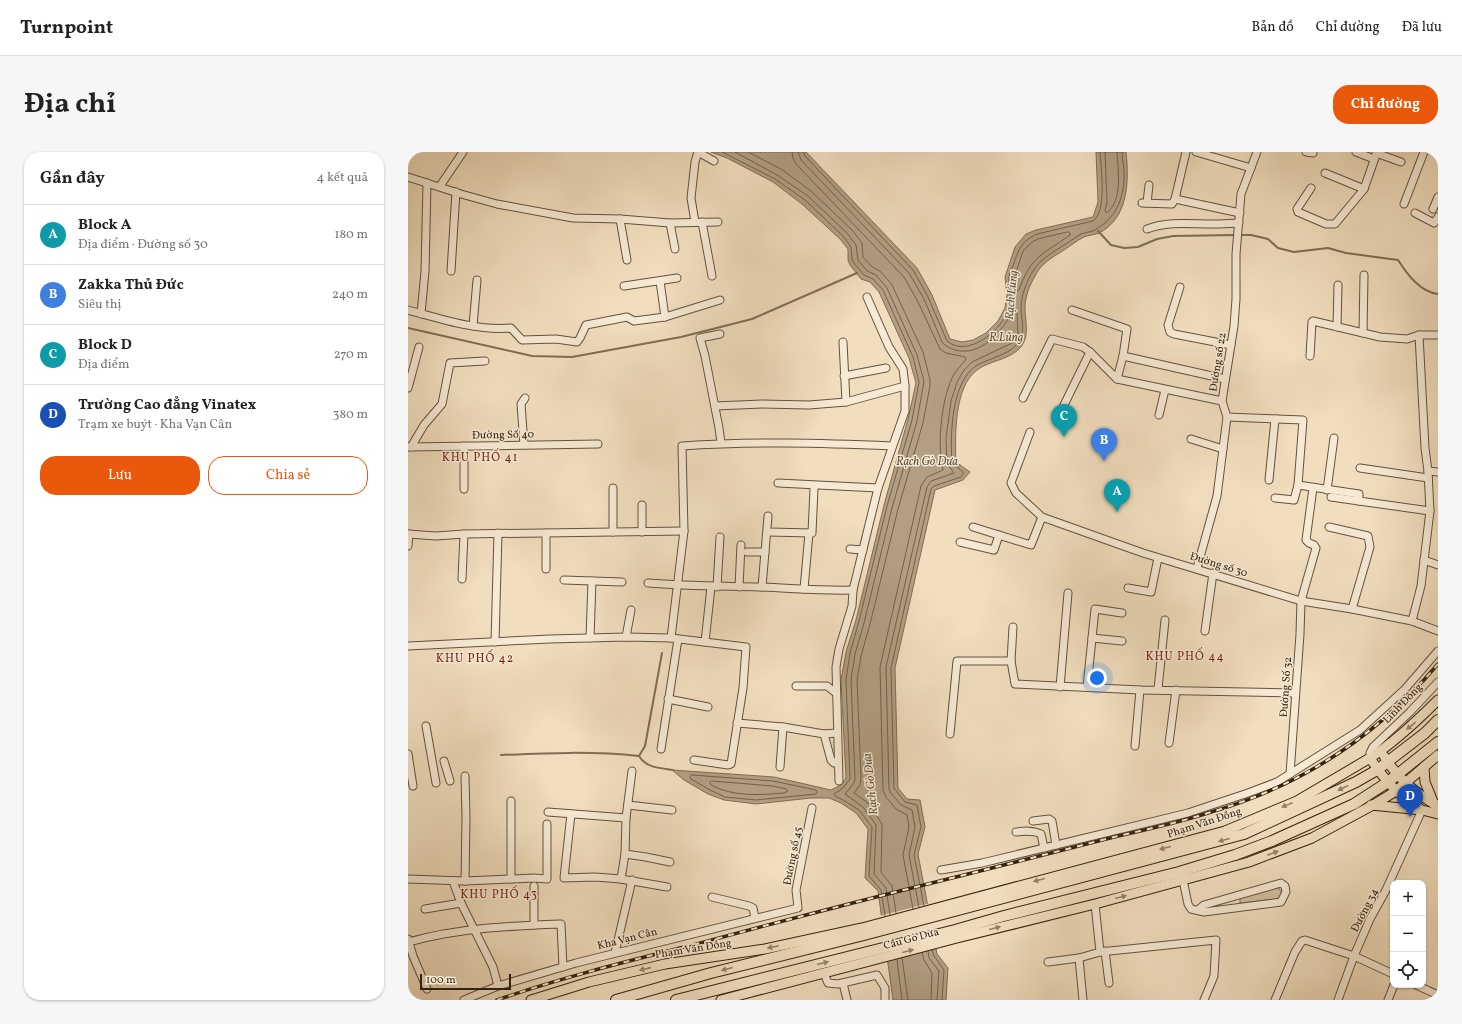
<!DOCTYPE html>
<html lang="vi">
<head>
<meta charset="utf-8">
<style>
	body { margin:0; font-family:Vollkorn,serif; background:#f6f6f6; color:#222 }
	.controls { position:absolute; right:12px; bottom:12px; display:grid; overflow:hidden; border-radius:8px; box-shadow:0 1px 3px #0004 }
	.controls button { width:36px; height:36px; display:grid; place-items:center; padding:0; border:0; border-bottom:1px solid #e0e0e0; background:#fff; color:#222; font:20px sans-serif }
	.scale { position:absolute; left:12px; bottom:10px; width:91px; box-sizing:border-box; padding-left:4px; border:2px solid #35230f; border-top:0; font-size:11px; line-height:14px; white-space:nowrap; color:#35230f; -webkit-text-stroke:3px #f6ead5; paint-order:stroke }
	.you { position:absolute; left:689px; top:526px; width:14px; height:14px; margin:-10px; border:3px solid #fff; border-radius:50%; background:#1a73e8; box-shadow:0 0 0 6px #1a73e833 }
	.badge { display:grid; place-items:center; width:26px; height:26px; border-radius:50%; background:#ea580c; color:#fff; font-size:13px; font-weight:700 }
	.pin { position:absolute; translate:-50% -33px; filter:drop-shadow(0 1px 2px #0008) }
	.pin::after { content:''; position:absolute; top:21px; width:14px; height:12px; background:inherit; clip-path:polygon(0 0,100% 0,50% 100%) }
	.list { margin:0; padding:0; list-style:none }
	h2 { display:flex; justify-content:space-between; align-items:center; height:52px; margin:0; padding:0 16px; font-size:17px }
	h2 small { font-size:13px; font-weight:400; color:#767676 }
	.list li { display:grid; grid-template-columns:26px 1fr auto; gap:12px; align-items:center; box-sizing:border-box; height:60px; padding:0 16px; border-top:1px solid #e0e0e0 }
	.list b { display:block; font-size:15px; white-space:nowrap }
	.list p { margin:0; font-size:13px; white-space:nowrap; color:#767676 }
	.list em { font-size:13px; font-style:normal; color:#767676 }
	.actions { display:flex; gap:8px; padding:12px 16px }
	.actions a { flex:1; padding:9px 0; border:1px solid #ea580c; border-radius:16px; text-align:center; font-size:14px; color:#ea580c }
	.actions .main { background:#ea580c; color:#fff }
	.icon { flex:none; width:22px; height:22px; fill:none; stroke:currentColor; stroke-width:2; stroke-linecap:round; stroke-linejoin:round }
	.map { position:relative; flex:none; width:1030px; height:848px; overflow:hidden; border-radius:16px }
	header { display:flex; align-items:center; gap:24px; box-sizing:border-box; height:56px; padding:0 20px; background:#fff; border-bottom:1px solid #e0e0e0 }
	header strong { font-size:19px }
	nav { display:flex; gap:22px; margin-inline-start:auto; font-size:14px }
	.intro { display:flex; align-items:center; justify-content:space-between; box-sizing:border-box; height:96px; padding:0 24px }
	h1 { margin:0; font-size:28px }
	.button { padding:10px 18px; border-radius:16px; background:#ea580c; color:#fff; font-size:14px; font-weight:700 }
	main { display:flex; gap:24px; padding:0 24px }
	aside { flex:1; background:#fff; border-radius:16px; box-shadow:0 1px 3px #0004 }
	.map>svg:first-child { display:block }
</style>
</head>
<body>
<header>
<strong>Turnpoint</strong>
<nav><a>Bản đồ</a><a>Chỉ đường</a><a>Đã lưu</a></nav>
</header>
<div class="intro"><h1>Địa chỉ</h1><a class="button">Chỉ đường</a></div>
<main>
<aside>
<h2>Gần đây<small>4 kết quả</small></h2>
<ul class="list">
<li><span class="badge" style="background:#0f9aa8">A</span><div><b>Block A</b><p>Địa điểm · Đường số 30</p></div><em>180 m</em></li>
<li><span class="badge" style="background:#3f7fe0">B</span><div><b>Zakka Thủ Đức</b><p>Siêu thị</p></div><em>240 m</em></li>
<li><span class="badge" style="background:#0f9aa8">C</span><div><b>Block D</b><p>Địa điểm</p></div><em>270 m</em></li>
<li><span class="badge" style="background:#1a4fb4">D</span><div><b>Trường Cao đẳng Vinatex</b><p>Trạm xe buýt · Kha Vạn Cân</p></div><em>380 m</em></li>
</ul>
<div class="actions"><a class="main">Lưu</a><a>Chia sẻ</a></div>
</aside>
<div class="map">
<svg width="1030" height="848" viewBox="0 0 1030 848">
	<rect width="100%" height="100%" fill="#f1debf"/>
	<filter id="stains"><feTurbulence type="fractalNoise" baseFrequency=".005" numOctaves="4"/><feColorMatrix values="0 0 0 0 .2 0 0 0 0 .09 0 0 0 0 .02 0 0 0 .5 -.17"/></filter>
	<radialGradient id="worn" r=".72"><stop offset=".6" stop-color="#630" stop-opacity="0"/><stop offset="1" stop-color="#630" stop-opacity=".3"/></radialGradient>
	<!-- green -->
	<polygon fill="#d1bea1" stroke="#837058" points="870,735 874,741 872,746 869,747 832,751 832,746"/>
	<!-- water -->
	<path fill="#b19e83" stroke="#7f6d55" d="M303,0H398L509,116L524,143L542,187L554,190L565,188L578,181L590,169L597,156L599,143L597,125L607,95L618,82L628,78L685,65L690,50L688,0H718C721,28 721,66 691,81C686,83 681,83 676,85C668,89 661,95 653,100C643,106 633,112 627,124C622,133 617,144 617,155C617,171 623,186 610,198C599,208 581,209 569,218C546,235 547,284 548,310L562,320L555,328L527,338L487,516L490,636L499,647L512,648L517,675L510,702L529,802L540,816L538,848H485L470,739L457,726L460,677L448,661L433,651L421,646H403L348,652L316,648L300,642L276,628L264,618L366,625L423,638L433,633L438,626L433,528L438,500L448,468L476,353L500,267L508,231L501,206L471,140L462,130L453,127L442,113L440,108V97L432,87L394,52L365,30L319,6Z"/>
	<!-- pier -->
	<polygon fill="#f1debf" points="522,751 530,794 478,808 471,764"/>
	<g fill="none" stroke-linecap="round" stroke-linejoin="round">
		<!-- shore -->
		<g stroke="#736049" stroke-width="1">
			<polyline points="314,0 367,27 397,48 435,84 443,95 444,107 446,111 456,123 465,127 475,138 505,205 511,230 504,268 479,354 451,469 442,501 438,528 442,627 435,636 426,642 427,644 435,648 451,658 464,675 461,724 473,738 477,764"/>
			<polyline points="327,0 369,23 400,44 439,81 448,93 450,108 459,119 468,123 479,136 509,203 516,229 509,269 484,356 456,471 447,502 443,528 447,627 446,631 437,642 455,655 468,673 466,722 478,736 482,763"/>
			<polyline points="340,0 373,17 403,39 444,78 454,91 455,105 463,114 473,120 484,133 515,200 522,228 522,234 515,271 490,357 462,472 453,504 449,528 453,626 452,633 446,641 460,651 474,672 473,720 484,734 488,761"/>
			<path d="M384,0L385,6L388,12L496,125L510,150L532,197L538,201L557,205L558,207C554,213 547,219 544,226C533,250 529,294 535,318L519,325L513,334L472,515L475,638L478,645L488,657L499,663L501,675L495,703L505,757"/>
			<path d="M390,0L393,8L501,121L516,147L534,190C538,195 542,196 547,198C573,205 594,179 605,159H607L609,160L610,182L604,191L564,210L556,218L549,230L543,249L538,286L539,311L546,321L523,329L519,335L478,515L481,637L483,641L493,653L504,658L507,675L501,703L511,755"/>
			<path d="M395,0L397,4L505,118L520,145L539,189C560,207 595,177 601,156C604,144 600,137 601,126C601,122 603,118 605,114C610,99 613,89 629,82L685,69C699,60 693,15 692,0"/>
			<path d="M697,0L699,50L697,59L699,61C715,47 710,19 709,0"/>
			<path d="M660,80L662,81V83C634,103 623,104 611,138L608,139L606,126L615,99L624,90L630,87Z"/>
			<polygon points="284,623 365,629 408,638 409,640 408,642 348,648 317,645 302,638 283,627 282,625"/>
			<path d="M304,629L365,634L378,637L380,639L376,641C351,643 326,645 303,633L302,631Z"/>
			<path d="M516,754L506,703L513,675L509,653L497,650L486,636L483,516L523,337L526,334L553,325L555,322V320L544,311C542,285 543,230 568,214C579,207 600,203 608,193C619,180 613,171 613,156C613,143 619,129 625,119C632,108 642,102 653,95C660,91 666,86 673,82C679,80 685,80 690,76C709,65 717,42 716,21C716,14 714,7 714,0"/>
			<polyline points="524,798 526,804 536,818 534,848"/>
			<polyline points="520,799 521,806 531,819 529,848"/>
			<polyline points="514,801 516,808 524,821 523,848"/>
			<polyline points="494,806 500,848"/>
			<polyline points="489,808 494,848"/>
		</g>
		<!-- stream -->
		<g stroke="#7f6d55" stroke-width="2">
			<polyline points="690,79 703,93 716,96 730,95 749,87 765,84 827,83"/>
			<path d="M831,83H843L860,87L870,96L886,100L920,96L938,101L990,108C999,122 1012,140 1030,142"/>
			<polyline points="0,176 124,204 164,205 273,185 344,167 449,121"/>
			<path d="M93,603C139,601 185,599 231,604C238,616 252,616 265,618"/>
			<polyline points="231,604 237,594 254,501"/>
		</g>
		<defs>
			<g id="minor">
				<polyline points="290,0 306,9"/>
				<polyline points="788,0 843,16"/>
				<polyline points="898,0 905,1"/>
				<polyline points="948,0 966,7"/>
				<polyline points="968,1 993,10"/>
				<polyline points="917,21 956,37"/>
				<polyline points="0,25 53,42 89,52 165,66 212,67 262,71 310,70"/>
				<polyline points="32,34 55,0"/>
				<polyline points="903,36 889,57 890,60 918,72 927,72 956,37 969,0"/>
				<polyline points="767,47 832,61"/>
				<polyline points="734,51 764,52 767,47 778,0"/>
				<polyline points="739,51 741,33"/>
				<polyline points="996,52 1016,0"/>
				<polyline points="1025,57 1030,45"/>
				<polyline points="1007,61 1026,71 1030,65"/>
				<polyline points="212,67 219,108"/>
				<polyline points="287,70 283,46 287,10 290,0"/>
				<polyline points="294,70 304,124"/>
				<polyline points="262,71 267,97"/>
				<path d="M739,77C763,68 787,73 812,72C818,72 824,71 831,71"/>
				<polyline points="43,119 48,40"/>
				<polyline points="252,129 257,165"/>
				<polyline points="216,134 269,126"/>
				<polyline points="772,135 760,173 762,180 766,182 823,193"/>
				<path d="M0,158C33,167 69,179 103,176L114,188L148,187L169,190L172,186L178,173L219,165L226,169L257,165L312,148"/>
				<polyline points="664,158 719,177 715,204 709,227"/>
				<polyline points="13,162 17,119 19,31"/>
				<polyline points="65,174 69,128"/>
				<polyline points="929,175 930,133"/>
				<polyline points="955,181 956,123"/>
				<polyline points="312,182 292,186 297,204 311,276 313,291"/>
				<polyline points="435,190 438,250"/>
				<polyline points="715,204 817,227"/>
				<polyline points="902,204 904,170 905,169 972,185 999,187 1011,183 1030,183"/>
				<polyline points="436,224 478,216"/>
				<polyline points="0,236 11,195"/>
				<polyline points="615,246 644,187 675,195 682,200 709,227 814,249"/>
				<polyline points="307,254 354,252 401,253 438,250 497,234"/>
				<polyline points="655,255 682,200"/>
				<polyline points="751,263 757,238"/>
				<polyline points="819,265 895,268 890,333 886,348 867,346"/>
				<polyline points="622,280 603,331 608,341 634,365 735,401 893,449 944,457 1004,469 1030,479"/>
				<polyline points="783,287 815,297"/>
				<polyline points="116,293 113,252 117,246"/>
				<polyline points="56,294 56,337"/>
				<polyline points="0,295 190,292"/>
				<polyline points="3,295 16,273 34,252 42,211 77,209"/>
				<polyline points="952,316 1020,326"/>
				<polyline points="1020,319 1030,320"/>
				<polyline points="861,328 867,267"/>
				<polyline points="370,331 470,336"/>
				<polyline points="890,333 951,342 951,349 1022,359"/>
				<polyline points="205,336 205,380"/>
				<polyline points="919,338 926,286"/>
				<polyline points="923,345 951,349"/>
				<polyline points="234,353 234,380"/>
				<polyline points="565,375 623,393 634,365"/>
				<polyline points="921,375 960,384 962,395 944,457"/>
				<polyline points="360,380 404,381 406,336"/>
				<polyline points="0,382 28,384 56,382 276,379"/>
				<polyline points="552,390 586,398 591,383"/>
				<polyline points="0,394 1,382"/>
				<polyline points="442,397 455,398"/>
				<polyline points="339,400 357,400"/>
				<polyline points="1016,408 1030,413"/>
				<polyline points="789,416 809,344 819,265 814,249 826,174 828,147 828,102 833,42 849,0"/>
				<polyline points="138,417 138,381"/>
				<polyline points="54,427 56,382"/>
				<polyline points="156,428 214,430"/>
				<path d="M240,431C277,434 314,434 351,435C382,436 414,439 445,438"/>
				<polyline points="309,435 312,385"/>
				<polyline points="331,435 333,393"/>
				<polyline points="354,435 360,364"/>
				<polyline points="720,436 743,440 750,406"/>
				<polyline points="396,437 401,381"/>
				<polyline points="1004,469 1013,434 1022,359 1020,319 1017,296 1011,183"/>
				<polyline points="797,479 805,421"/>
				<polyline points="218,485 223,458"/>
				<polyline points="182,486 184,429"/>
				<path d="M263,486L276,379L274,294C344,289 414,291 484,294"/>
				<polyline points="684,486 714,489"/>
				<polyline points="87,490 90,381"/>
				<polyline points="297,490 303,435"/>
				<polyline points="0,494 142,487 218,485 263,486 338,495 335,536 323,612 320,613 286,608"/>
				<polyline points="603,509 605,475"/>
				<polyline points="388,534 419,534 428,541"/>
				<polyline points="652,535 660,441"/>
				<polyline points="679,535 687,457 714,461"/>
				<polyline points="750,537 757,468"/>
				<polyline points="260,547 300,555"/>
				<polyline points="329,571 375,575 416,582 429,581"/>
				<polyline points="18,574 28,631"/>
				<polyline points="416,582 423,608 426,611 430,611"/>
				<polyline points="542,582 549,509 603,509 607,532 732,538 887,541"/>
				<polyline points="761,591 768,538"/>
				<polyline points="727,594 732,538"/>
				<polyline points="253,597 270,487"/>
				<polyline points="0,602 5,634"/>
				<polyline points="962,606 962,601 965,595 1002,560 1030,530"/>
				<polyline points="36,609 42,629"/>
				<polyline points="372,615 375,575"/>
				<polyline points="882,622 892,482 893,449 908,396 906,393 901,391 898,388 905,336"/>
				<polyline points="57,624 58,665 57,729"/>
				<polyline points="431,629 428,515 431,497 444,454 445,438 470,336 497,259 497,234 495,217 481,195 459,145"/>
				<polyline points="103,649 103,727"/>
				<polyline points="220,653 264,658"/>
				<polyline points="140,660 218,666"/>
				<polyline points="163,662 156,726 187,725 213,727 259,735"/>
				<polyline points="625,669 641,667 644,669 648,693"/>
				<path d="M608,680C616,679 625,678 633,682L636,696"/>
				<polyline points="217,702 238,705 262,710"/>
				<polyline points="533,718 574,711 780,661 840,641 869,630 952,578 997,537 1030,499"/>
				<polyline points="0,727 57,729 126,726 139,727 139,672"/>
				<polyline points="213,727 217,702 218,666 224,619"/>
				<polyline points="775,728 780,752 783,757 796,760 873,750 878,740 877,734 873,731 796,753 790,758"/>
				<polyline points="45,729 53,751 85,815 90,834"/>
				<polyline points="126,734 126,773"/>
				<polyline points="304,745 341,754 345,756 347,766"/>
				<polyline points="17,757 53,751"/>
				<polyline points="0,787 5,804 19,837"/>
				<path d="M1,790C49,776 102,774 153,772L155,815"/>
				<polyline points="697,799 701,831"/>
				<polyline points="692,800 808,788 806,824 796,848"/>
				<polyline points="207,801 224,728"/>
				<polyline points="640,810 671,806"/>
				<polyline points="416,821 420,831 430,832 469,823 477,836 477,848"/>
				<polyline points="435,831 439,848"/>
				<polyline points="1008,833 1030,843"/>
				<polyline points="56,848 90,834 168,811 390,756 388,738 404,656"/>
				<polyline points="675,848 671,806 692,800 687,752"/>
				<polyline points="867,848 887,800 894,789 897,788 946,804 985,822"/>
				<polyline points="930,848 946,804 962,767 978,738 1014,658"/>
				<polyline points="980,848 986,833"/>
			</g>
			<g id="major">
				<path d="M976,604C989,626 1008,642 1030,654"/>
				<path d="M962,606C975,626 990,644 1011,656"/>
				<polyline points="1016,615 1017,630 1026,652"/>
				<polyline points="963,653 1014,658 1030,662"/>
				<path d="M123,848L181,830L257,812L357,797L454,776L817,679L889,649L962,606C987,590 1009,569 1030,548"/>
				<polyline points="313,848 549,786 687,752 841,710 904,686 965,653 988,639 1030,603"/>
			</g>
			<g id="highway">
				<polyline points="208,848 303,821 456,783 836,682 948,630 969,618 1017,581 1030,568"/>
				<polyline points="268,848 547,778 596,764 771,720 827,703 864,689 946,652 980,630 1030,590"/>
			</g>
		</defs>
		<!-- minor casing -->
		<use href="#minor" stroke="#64523b" stroke-width="9"/>
		<!-- major casing -->
		<use href="#major" stroke="#35230f" stroke-width="11"/>
		<!-- highway casing -->
		<use href="#highway" stroke="#35230f" stroke-width="12"/>
		<!-- minor -->
		<use href="#minor" stroke="#f6ead5" stroke-width="7"/>
		<!-- major -->
		<use href="#major" stroke="#f1debf" stroke-width="9"/>
		<!-- highway -->
		<use href="#highway" stroke="#f1debf" stroke-width="10"/>
		<defs>
			<path id="rail" d="M89,848C158,824 229,807 300,789C385,766 471,744 556,723C608,710 659,697 710,684C741,677 773,670 803,660C893,634 970,583 1030,512"/>
		</defs>
		<!-- rail casing -->
		<use href="#rail" stroke="#35230f" stroke-width="3.5"/>
		<!-- rail -->
		<use href="#rail" stroke="#f6ead5" stroke-width="2" stroke-dasharray="6" stroke-linecap="butt"/>
	</g>
	<!-- one-way arrows -->
	<defs><path id="oneway-solid" d="M-6-.8H1V-3.2L6.5 0L1 3.2V.8H-6Z"/></defs>
	<g fill="#938067">
		<use href="#oneway-solid" transform="translate(1003 574) rotate(141)"/>
		<use href="#oneway-solid" transform="translate(935 636) rotate(154)"/>
		<use href="#oneway-solid" transform="translate(879 653) rotate(158)"/>
		<use href="#oneway-solid" transform="translate(816 688) rotate(165)"/>
		<use href="#oneway-solid" transform="translate(757 696) rotate(165)"/>
		<use href="#oneway-solid" transform="translate(865 701) rotate(-21)"/>
		<use href="#oneway-solid" transform="translate(631 728) rotate(165)"/>
		<use href="#oneway-solid" transform="translate(713 745) rotate(-15)"/>
		<use href="#oneway-solid" transform="translate(587 776) rotate(-14)"/>
		<use href="#oneway-solid" transform="translate(365 795) rotate(168)"/>
		<use href="#oneway-solid" transform="translate(500 799) rotate(-15)"/>
		<use href="#oneway-solid" transform="translate(415 811) rotate(-14)"/>
		<use href="#oneway-solid" transform="translate(237 817) rotate(167)"/>
		<use href="#oneway-solid" transform="translate(319 817) rotate(166)"/>
	</g>
	<g text-anchor="middle" stroke-width="3" stroke-linejoin="round" paint-order="stroke">
		<!-- street labels -->
		<g font-size="11" fill="#35230f" stroke="#f6ead5">
			<text transform="translate(809 210) rotate(-81)" y="4">Đường số 22</text>
			<text transform="translate(95 282) rotate(-1)" y="4">Đường Số 40</text>
			<text transform="translate(811 412) rotate(17)" y="4">Đường số 30</text>
			<text transform="translate(877 535) rotate(-86)" y="4">Đường Số 32</text>
			<text transform="translate(994 551) rotate(-46)" y="4">Linh Đông</text>
			<text transform="translate(796 670) rotate(-18)" y="4">Phạm Văn Đồng</text>
			<text transform="translate(384 704) rotate(-79)" y="4">Đường số 45</text>
			<text transform="translate(956 758) rotate(-63)" y="4">Đường 34</text>
			<text transform="translate(219 786) rotate(-14)" y="4">Kha Vạn Cân</text>
			<text transform="translate(503 786) rotate(-15)" y="4">Cầu Gò Dưa</text>
			<text transform="translate(285 796) rotate(-9)" y="4">Phạm Văn Đồng</text>
		</g>
		<!-- water labels -->
		<g font-size="12" font-style="italic" fill="#604e38" stroke="#f6ead5">
			<text transform="translate(603 143) rotate(-85)" y="4">Rạch Lùng</text>
			<text x="598" y="189">R.Lũng</text>
			<text x="519" y="313">Rạch Gò Dưa</text>
			<text transform="translate(462 632) rotate(-96)" y="4">Rạch Gò Dưa</text>
		</g>
		<!-- neighbourhood labels -->
		<g font-size="12" letter-spacing="1" fill="#7a1f14" stroke="#f6ead5">
			<text x="72" y="309">KHU PHỐ 41</text>
			<text x="777" y="508">KHU PHỐ 44</text>
			<text x="67" y="510">KHU PHỐ 42</text>
			<text x="91" y="746">KHU PHỐ 43</text>
		</g>
	</g>
	<rect width="100%" height="100%" filter="url(#stains)"/>
	<rect width="100%" height="100%" fill="url(#worn)"/>
</svg>
<div class="controls">
<button>+</button>
<button>−</button>
<button><svg class="icon" aria-label="locate" viewBox="0 0 24 24"><circle cx="12" cy="12" r="6"/><path d="M12 2v4M12 18v4M2 12h4M18 12h4"/></svg></button>
</div>
<div class="scale">100 m</div>
<div class="you"></div>
<div class="pin badge" style="left:709px;top:360px;background:#0f9aa8">A</div>
<div class="pin badge" style="left:696px;top:309px;background:#3f7fe0">B</div>
<div class="pin badge" style="left:656px;top:285px;background:#0f9aa8">C</div>
<div class="pin badge" style="left:1002px;top:665px;background:#1a4fb4">D</div>
</div>
</main>
</body>
</html>
